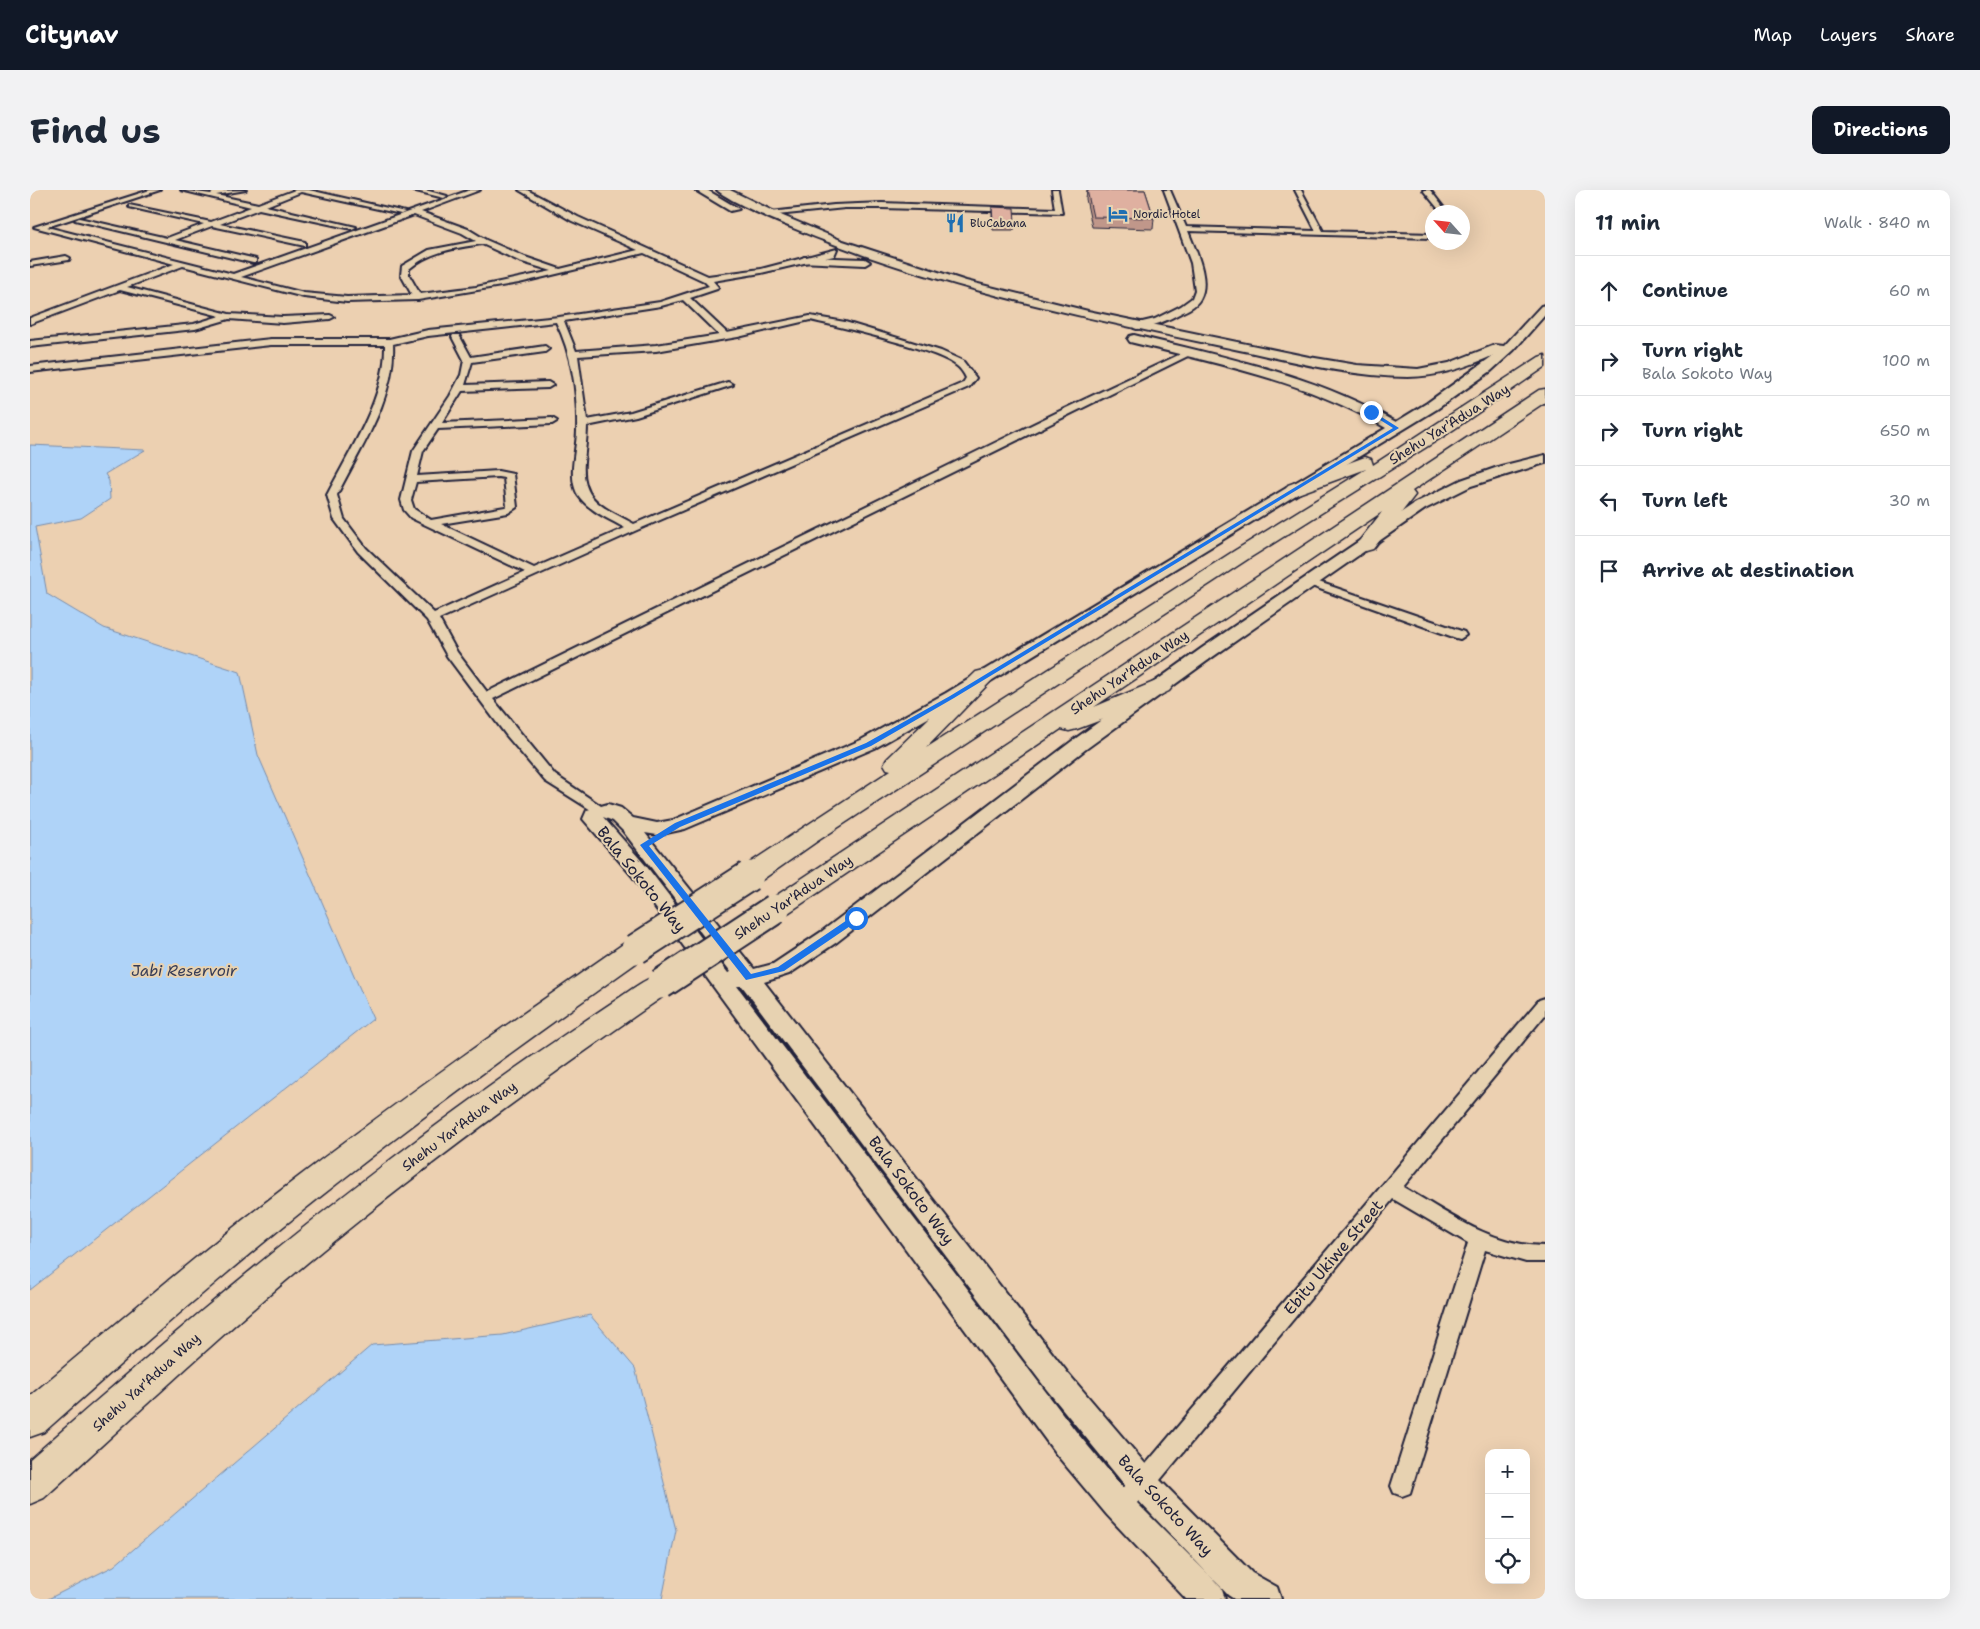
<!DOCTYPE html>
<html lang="en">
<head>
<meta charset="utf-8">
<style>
	body { margin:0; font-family:"Shantell Sans",sans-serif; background:#f2f2f3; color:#1f2937 }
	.controls { position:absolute; right:15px; bottom:15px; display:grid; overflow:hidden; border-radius:10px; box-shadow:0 5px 20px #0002 }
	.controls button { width:45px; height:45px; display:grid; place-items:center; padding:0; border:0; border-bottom:1px solid #e0e1e3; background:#fff; color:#1f2937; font:25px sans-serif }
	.compass { position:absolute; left:1395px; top:15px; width:45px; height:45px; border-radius:50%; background:#fff; box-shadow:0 5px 20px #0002; rotate:297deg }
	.stop { position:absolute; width:15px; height:15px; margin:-11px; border:4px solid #1a73e8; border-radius:50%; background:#fff }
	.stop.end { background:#1a73e8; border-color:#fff; box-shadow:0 1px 5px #0008 }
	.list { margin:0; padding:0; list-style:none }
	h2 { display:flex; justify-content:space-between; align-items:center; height:65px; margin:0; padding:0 20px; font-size:21px }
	h2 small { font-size:16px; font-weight:400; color:#747a83 }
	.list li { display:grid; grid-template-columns:32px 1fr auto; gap:15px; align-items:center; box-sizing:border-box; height:70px; padding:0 20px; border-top:1px solid #e0e1e3 }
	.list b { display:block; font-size:19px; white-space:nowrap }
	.list p { margin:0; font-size:16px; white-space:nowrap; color:#747a83 }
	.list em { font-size:16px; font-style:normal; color:#747a83 }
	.icon { flex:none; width:28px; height:28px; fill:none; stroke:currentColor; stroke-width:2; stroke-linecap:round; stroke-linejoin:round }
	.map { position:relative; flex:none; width:1515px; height:1409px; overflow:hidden; border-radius:10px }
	header { display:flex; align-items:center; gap:30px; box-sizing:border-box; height:70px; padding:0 25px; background:#111827; color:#fff }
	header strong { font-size:24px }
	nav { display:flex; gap:28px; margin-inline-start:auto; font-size:18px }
	.intro { display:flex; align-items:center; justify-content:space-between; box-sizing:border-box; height:120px; padding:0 30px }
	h1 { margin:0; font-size:35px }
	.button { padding:12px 22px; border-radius:10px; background:#111827; color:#fff; font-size:18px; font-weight:700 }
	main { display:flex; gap:30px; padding:0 30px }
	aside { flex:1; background:#fff; border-radius:10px; box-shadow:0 5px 20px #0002 }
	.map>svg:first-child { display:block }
</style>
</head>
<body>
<header>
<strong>Citynav</strong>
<nav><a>Map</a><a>Layers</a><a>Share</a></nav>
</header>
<div class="intro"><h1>Find us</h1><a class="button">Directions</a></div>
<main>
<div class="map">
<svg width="1515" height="1409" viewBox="0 0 1515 1409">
	<rect width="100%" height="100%" fill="#ecd0b1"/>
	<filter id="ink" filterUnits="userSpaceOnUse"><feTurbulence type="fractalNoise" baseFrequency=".02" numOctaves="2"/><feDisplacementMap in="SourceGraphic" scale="10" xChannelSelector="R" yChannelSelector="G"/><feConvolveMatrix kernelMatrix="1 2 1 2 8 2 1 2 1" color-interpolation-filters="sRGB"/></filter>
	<g filter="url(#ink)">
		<!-- water -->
		<g fill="#afd3f8" stroke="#778cac">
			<polygon points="0,255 115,260 75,284 79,291 80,309 51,328 5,337 17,404 74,438 210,482 228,565 343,829 0,1100"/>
			<polygon points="560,1125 605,1178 646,1340 632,1409 18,1409 84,1376 342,1155 473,1145"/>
		</g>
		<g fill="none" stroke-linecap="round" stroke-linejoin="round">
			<defs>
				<g id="street">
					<path d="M120,0H130L17,37L203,84L440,0H450L391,22L438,39L456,50L495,67L530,79L608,60L542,31L489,0H497L548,27L678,86L731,79L807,59L804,66L731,83L683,91L688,97L687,99L660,108L697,143L780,126L815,132L911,161L933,171L946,188L939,197L607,340L409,429L427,462L457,502L1034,219L1157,161L1164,163L463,509L525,585L574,618L576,621L574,624L569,625L515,591L476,545L417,466L397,430L328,362L304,329L297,305C320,260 356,207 355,155H241L0,182V176L241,149H359L398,140L529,127L630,112L679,96L674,91L614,63L489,93L388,110L317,112L274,107L153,76L97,97L199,124L253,127L300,125L304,127L300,129L253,133L199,129L165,139L0,157V151L164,134L190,126L90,100L0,134V128L144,74L4,37ZM384,25L432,43L446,51L399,60L372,76L371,85L382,105L317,107L274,103L211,87ZM452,54L489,71L522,81L446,97L390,104L379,85V79C400,61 426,58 452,54ZM653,110L689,145L626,155L546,161L534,131L631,116ZM780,130C807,136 910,160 927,176C931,179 934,184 936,188L933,193L604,334C574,317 551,312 554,272C555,260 557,248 557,236L606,226L703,195L698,192L601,222L557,230L548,166L626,161L708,147ZM526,132C542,164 548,204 547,240C547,260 537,286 548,305C559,321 579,329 595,338L504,378L411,334L478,323L487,317L483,284L468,281L387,286L393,261L408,239L522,234L527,231L522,228L412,233L432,201L518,198L523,195L518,192L435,195L442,172L515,162L519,159L515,156L441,167L429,145H423L422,147L434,170L431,185L420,206L383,261L371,310L374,320L381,328L495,382L404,423L336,358L314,329L307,305C330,259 366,207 363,154L398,146ZM468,287L474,288L477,316L475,317L401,330L384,319L381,310L386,292Z"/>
					<polygon points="151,0 181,4 184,1 216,0 186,5 228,14 265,0 279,0 375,22 371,24 271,2 236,16 326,37 322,39 229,19 190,34 275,52 275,56 182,36 145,50 226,69 226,73 223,73 45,30 49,28 137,48 174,34 99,17 99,15 181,32 221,17"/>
					<polygon points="382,0 395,0 417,6 414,8"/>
					<polygon points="1022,0 1028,0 1032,23 852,18 815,18 747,25 731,23 804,15 852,13 1025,19"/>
					<path d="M1134,0H1140L1156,37L1286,41L1265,0H1271L1293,41L1402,44V48L1158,41C1165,59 1181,90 1170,109C1166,116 1158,120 1151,123C1137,131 1123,136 1107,139L1104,138V134L1125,129L1151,116L1162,108L1165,100L1161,73Z"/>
					<polygon points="1393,0 1400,0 1417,22 1411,22"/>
					<polygon points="36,66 40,68 39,70 0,76 0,72"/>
					<polygon points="1280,389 1434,442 1436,445 1430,449 1426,448 1276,394 1274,392"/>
					<path d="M1515,808V825L1373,997C1418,1023 1461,1056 1515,1056V1072H1496L1455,1060L1380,1303L1372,1306L1364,1303L1361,1296L1438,1053L1363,1009L1121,1301L1096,1322L1088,1325L1080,1322L1077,1315L1080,1308L1105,1287L1509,810Z"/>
				</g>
				<g id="secondary">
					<polygon points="665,0 677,0 709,19 700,21"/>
					<path d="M687,0H700L753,26L813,51L936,91L1058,121L1279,167L1327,175L1388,179L1419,173L1465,155L1474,156L1511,116L1515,115V125L1484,160L1461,181L1407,219L928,511L845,558L655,639L627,645L615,643L724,779L743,774L791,742L1042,551L1172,458L1385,313L1431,290L1471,276L1515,265V273L1441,296L1395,319L1184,466L1056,559L807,752L759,784L734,792L1037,1182L1124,1284L1222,1383L1247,1397L1251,1409H1204L1198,1405L1102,1304L1017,1200L712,796H707L1048,1244L1099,1305L1191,1397L1195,1409H1156L1077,1325L1026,1264L603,687L553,629L557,620L578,614L591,618L603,628L627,633L643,630L831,550L916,503L1356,238C1277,191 1188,174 1100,152L1098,149L1100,146L1104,145C1194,167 1285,185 1366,232L1397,213L1464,165C1437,177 1408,187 1378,187C1314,187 1252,168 1190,156C1045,126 900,95 763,38C746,31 699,11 687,0ZM573,627L583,631L593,641L701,782L698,783L617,677Z"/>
					<polygon points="774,67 835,69 840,72 835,75 770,72 769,70"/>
				</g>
				<g id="highway">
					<polygon points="1515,165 1515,177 1414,246 1218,369 786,652 729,692 719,695 709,692 705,686 709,680 861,580 857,579 854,574 857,569 946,482 954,480 962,482 965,487 896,558 1204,361 1336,279 1265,305 1258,303 1256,299 1258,295 1335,267 1341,269 1343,275 1509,167"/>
					<polygon points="1515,199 1515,212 1382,301 1385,305 1343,359 1336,361 1329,359 1326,355 1352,322 1064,517 1131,489 1139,491 1143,496 1139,501 1106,517 1047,539 1039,541 1031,539 755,725 745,728 735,725 731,719 735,713 1509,200"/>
					<path d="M606,749L616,752L620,759L616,766C506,844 396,923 290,1007C195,1082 104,1162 14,1242L0,1247V1206C88,1132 175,1058 267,988C374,906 485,829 596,752Z"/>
					<path d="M631,784L641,787L646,794L641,801C516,887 394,976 277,1073C187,1148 101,1229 14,1308L0,1314V1269C162,1126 322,992 500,868C529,849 557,829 586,810C601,800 614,789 631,784Z"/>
				</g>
			</defs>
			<!-- street casing -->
			<use href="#street" stroke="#22223b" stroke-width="4"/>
			<!-- secondary casing -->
			<use href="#secondary" stroke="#22223b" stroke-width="4"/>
			<!-- highway casing -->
			<use href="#highway" stroke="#22223b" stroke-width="3"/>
			<!-- street -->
			<use href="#street" fill="#e7d2b1" fill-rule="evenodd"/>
			<!-- secondary -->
			<use href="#secondary" fill="#e7d2b1" fill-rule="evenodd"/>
			<!-- highway -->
			<use href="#highway" fill="#e7d2b1" fill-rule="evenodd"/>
			<defs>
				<g id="highway-bridge">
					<polyline points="606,759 719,686"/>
					<polyline points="631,794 745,719"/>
				</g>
			</defs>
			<!-- highway-bridge casing -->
			<use href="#highway-bridge" stroke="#22223b" stroke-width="33" stroke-linecap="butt"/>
			<!-- highway-bridge -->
			<use href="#highway-bridge" stroke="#e7d2b1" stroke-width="29"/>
		</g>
		<!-- wall -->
		<g fill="#c0978a" stroke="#22223b">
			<polygon points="1057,0 1115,0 1124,28 1123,39 1062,37 1056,9"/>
			<polygon points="962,17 985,32 984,40 963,40 962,25"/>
		</g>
		<!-- building -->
		<g fill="#dfb0a0" stroke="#22223b">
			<polygon points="1057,0 1115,0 1124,28 1063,27"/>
			<polygon points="962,17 984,18 985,32 963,32"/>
		</g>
	</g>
	<!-- route -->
	<polygon fill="#1a73e8" points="1339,221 1342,221 1369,238 924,508 841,556 650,637 619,656 721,784 748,777 823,726 829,726 829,730 754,781 716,790 610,655 645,633 836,553 920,506 1363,238 1339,223"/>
	<!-- icons -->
	<defs>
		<symbol id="hotel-bare" viewBox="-9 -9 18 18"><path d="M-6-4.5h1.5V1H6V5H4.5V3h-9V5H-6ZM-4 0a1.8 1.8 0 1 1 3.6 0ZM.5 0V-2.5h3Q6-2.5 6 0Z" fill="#1f6fb2" stroke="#e7d2b1" stroke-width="2.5" paint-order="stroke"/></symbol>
		<symbol id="restaurant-bare" viewBox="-9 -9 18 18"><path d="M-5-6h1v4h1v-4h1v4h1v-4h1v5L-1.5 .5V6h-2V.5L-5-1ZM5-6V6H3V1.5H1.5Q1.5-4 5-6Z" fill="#1f6fb2" stroke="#e7d2b1" stroke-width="2.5" paint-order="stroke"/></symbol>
	</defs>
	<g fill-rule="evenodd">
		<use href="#hotel-bare" x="1074" y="10" width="28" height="28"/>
		<use href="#restaurant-bare" x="911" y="19" width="28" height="28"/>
	</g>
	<g text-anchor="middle" stroke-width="4" stroke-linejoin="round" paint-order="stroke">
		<!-- far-poi labels -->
		<g font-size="11" fill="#22223b" stroke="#e7d2b1" text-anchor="start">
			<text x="1103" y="28">Nordic Hotel</text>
			<text x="940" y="37">BluCabana</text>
		</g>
		<!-- street labels -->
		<g font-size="14" fill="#22223b" stroke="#e7d2b1">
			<text transform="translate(1419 234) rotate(-32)" y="5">Shehu Yar'Adua Way</text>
			<text transform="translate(1099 482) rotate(-34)" y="5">Shehu Yar'Adua Way</text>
			<text transform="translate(763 707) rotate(-34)" y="5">Shehu Yar'Adua Way</text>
			<text transform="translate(429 936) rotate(-37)" y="5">Shehu Yar'Adua Way</text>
			<text transform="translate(116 1192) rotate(-42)" y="5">Shehu Yar'Adua Way</text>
		</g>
		<!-- water labels -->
		<g font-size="15" font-style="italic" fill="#373d57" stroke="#e7d2b1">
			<text x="154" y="786">Jabi Reservoir</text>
		</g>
		<!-- near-street labels -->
		<g font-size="16" fill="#22223b" stroke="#e7d2b1">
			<text transform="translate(612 689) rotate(51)" y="6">Bala Sokoto Way</text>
			<text transform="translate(882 1000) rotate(53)" y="6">Bala Sokoto Way</text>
			<text transform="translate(1303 1067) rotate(-50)" y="6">Ebitu Ukiwe Street</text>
			<text transform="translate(1136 1315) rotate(47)" y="6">Bala Sokoto Way</text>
		</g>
	</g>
</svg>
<div class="controls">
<button>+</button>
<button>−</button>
<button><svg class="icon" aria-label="locate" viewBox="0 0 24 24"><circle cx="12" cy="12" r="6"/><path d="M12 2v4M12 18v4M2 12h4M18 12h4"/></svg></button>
</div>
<svg class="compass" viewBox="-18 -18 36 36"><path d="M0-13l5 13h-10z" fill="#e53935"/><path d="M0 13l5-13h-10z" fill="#747a83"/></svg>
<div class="stop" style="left:826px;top:728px"></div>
<div class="stop end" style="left:1341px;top:222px"></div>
</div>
<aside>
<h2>11 min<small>Walk · 840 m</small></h2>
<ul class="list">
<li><svg class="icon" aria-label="ahead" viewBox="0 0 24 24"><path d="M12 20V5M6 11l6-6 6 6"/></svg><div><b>Continue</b></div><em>60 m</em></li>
<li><svg class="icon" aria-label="right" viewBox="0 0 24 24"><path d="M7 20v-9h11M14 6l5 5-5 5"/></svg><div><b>Turn right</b><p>Bala Sokoto Way</p></div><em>100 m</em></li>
<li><svg class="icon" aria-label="right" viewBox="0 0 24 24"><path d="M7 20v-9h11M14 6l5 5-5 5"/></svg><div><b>Turn right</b></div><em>650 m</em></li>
<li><svg class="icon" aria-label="left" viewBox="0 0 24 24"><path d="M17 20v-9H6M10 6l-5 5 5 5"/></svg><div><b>Turn left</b></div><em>30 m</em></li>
<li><svg class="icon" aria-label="arrive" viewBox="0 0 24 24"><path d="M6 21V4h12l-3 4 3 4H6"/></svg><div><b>Arrive at destination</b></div></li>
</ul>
</aside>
</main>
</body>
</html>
